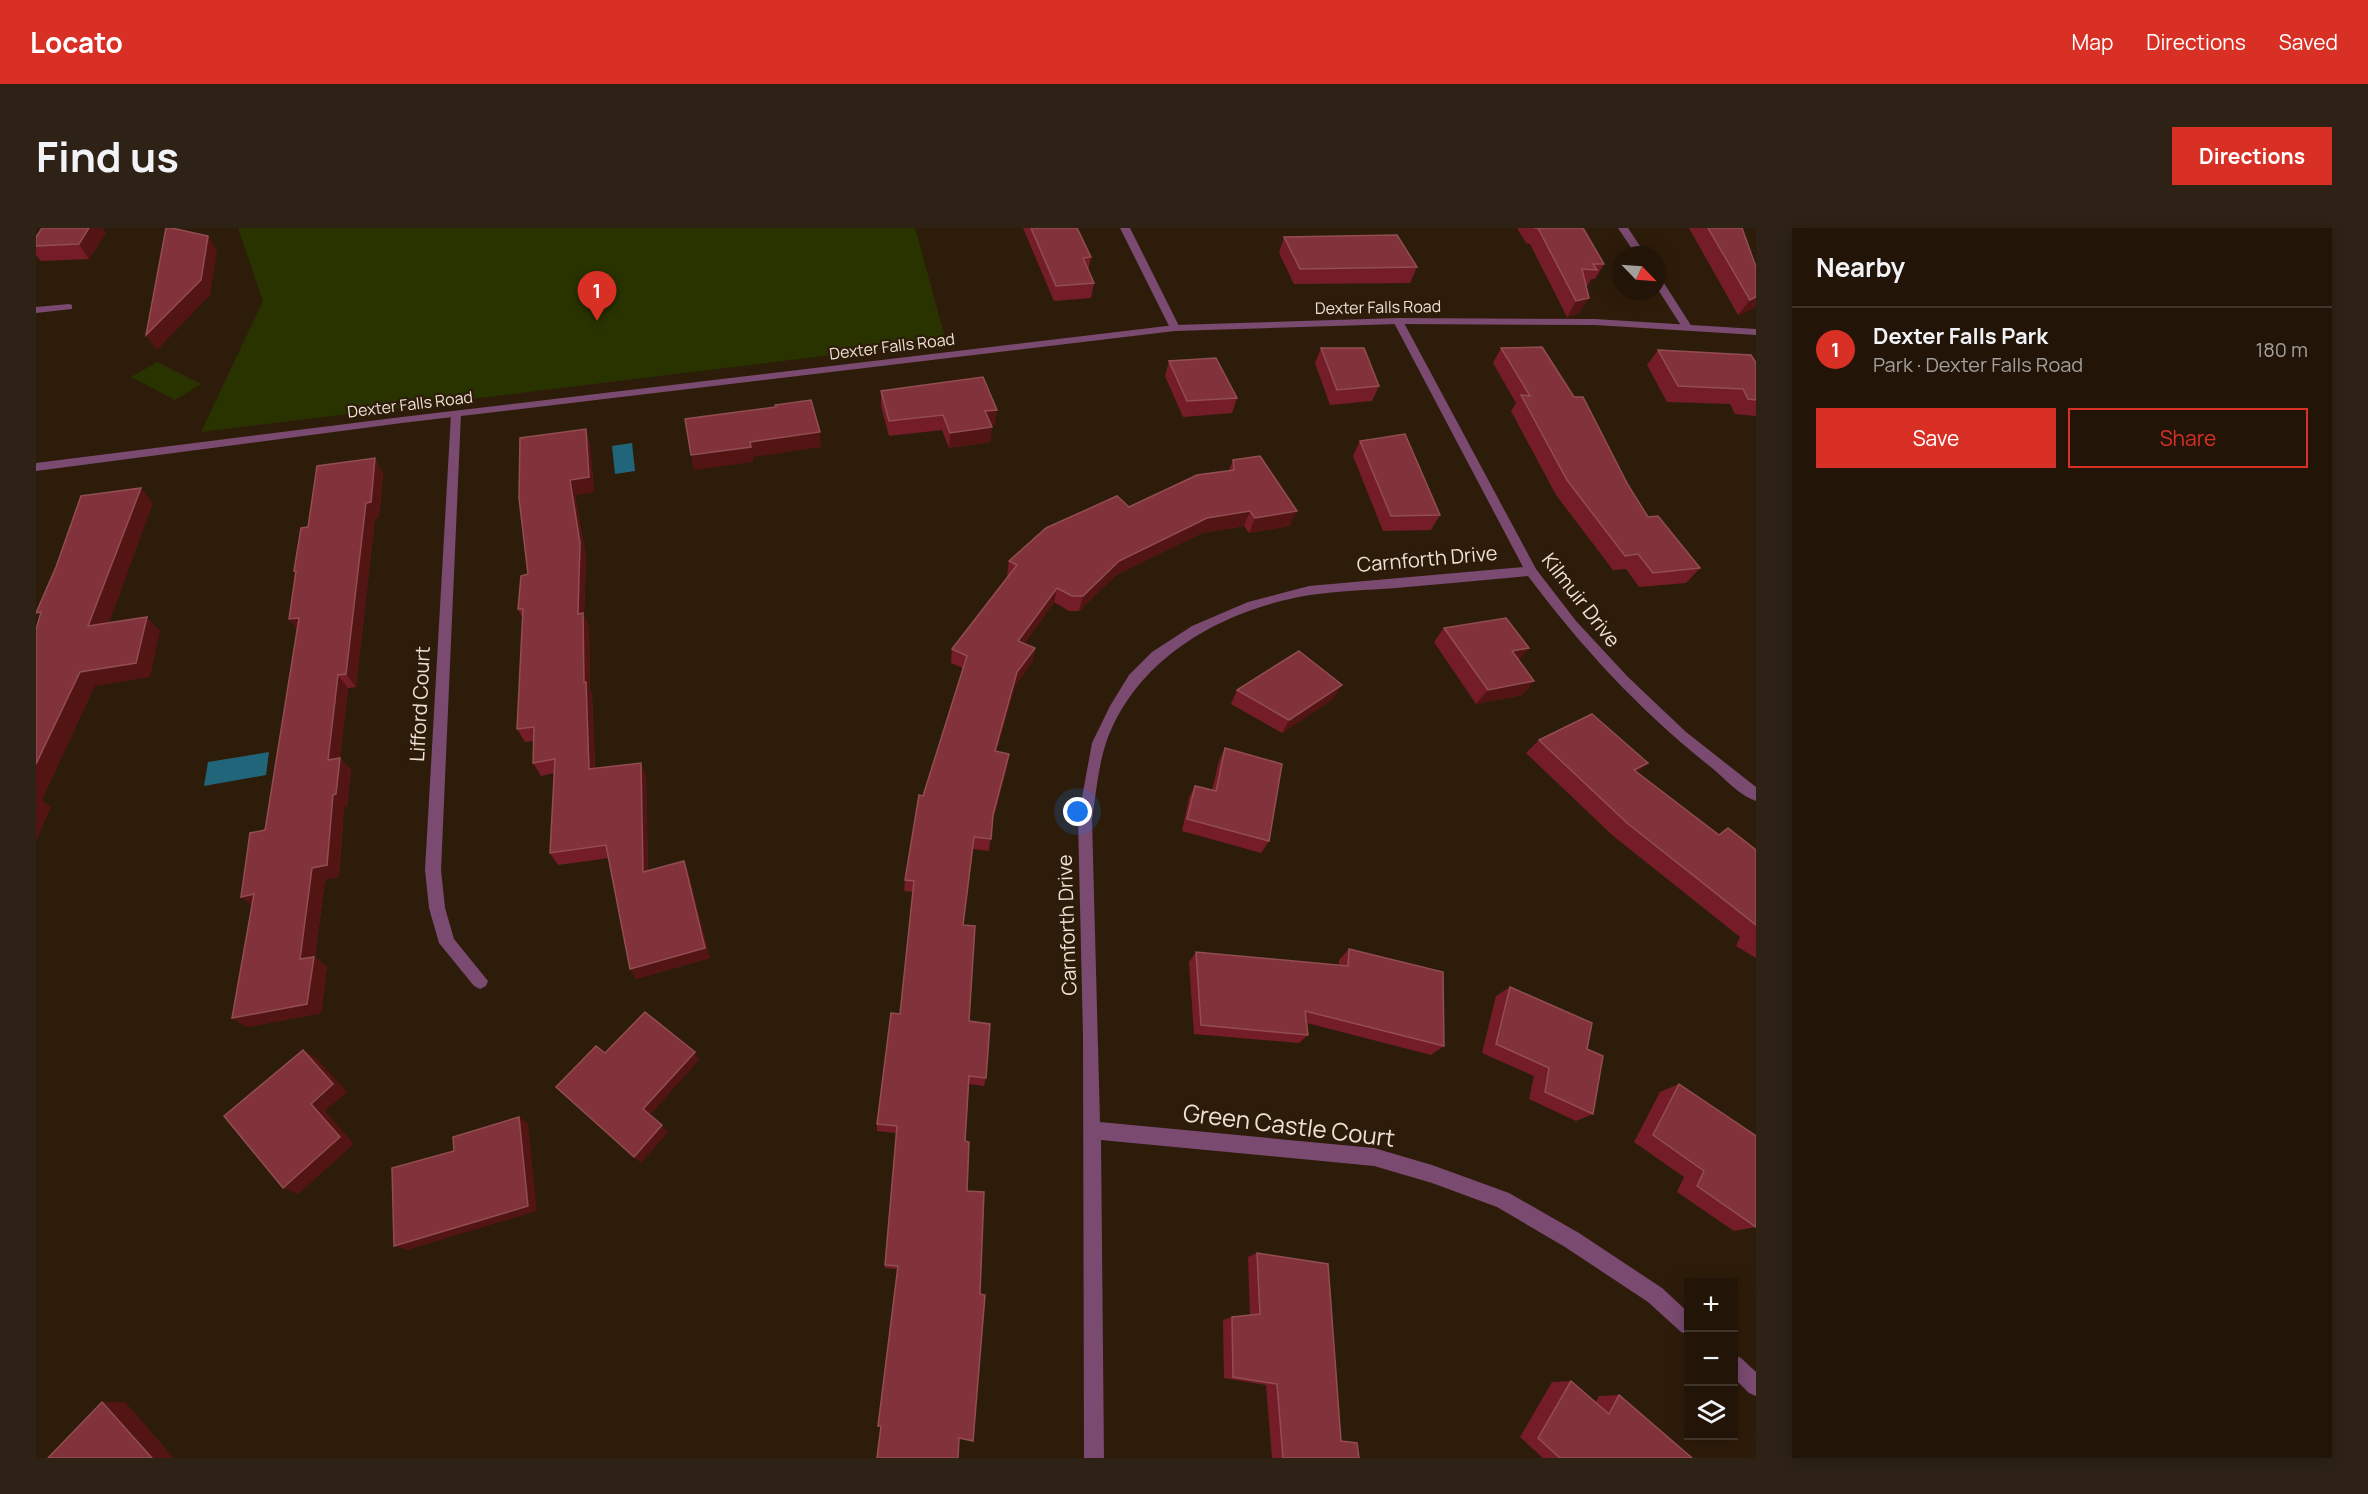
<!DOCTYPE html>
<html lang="en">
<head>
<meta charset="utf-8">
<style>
	body { margin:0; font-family:Manrope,sans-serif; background:#2e2216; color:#f1f3f6 }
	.controls { position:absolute; right:18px; bottom:18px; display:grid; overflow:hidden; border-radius:0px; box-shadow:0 3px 15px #0003 }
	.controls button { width:54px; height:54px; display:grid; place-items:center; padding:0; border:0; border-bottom:2px solid #3f3429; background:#221508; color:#f1f3f6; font:30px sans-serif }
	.compass { position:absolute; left:1576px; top:18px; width:54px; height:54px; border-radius:50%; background:#221508; box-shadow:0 3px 15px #0003; rotate:115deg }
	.you { position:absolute; left:1042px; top:584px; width:21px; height:21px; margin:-15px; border:4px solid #fff; border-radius:50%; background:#1a73e8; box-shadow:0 0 0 9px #1a73e833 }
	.badge { display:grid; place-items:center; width:39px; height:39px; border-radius:50%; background:#d93025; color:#fff; font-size:20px; font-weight:700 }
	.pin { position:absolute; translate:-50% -50px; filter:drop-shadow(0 2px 3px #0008) }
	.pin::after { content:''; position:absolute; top:32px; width:21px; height:18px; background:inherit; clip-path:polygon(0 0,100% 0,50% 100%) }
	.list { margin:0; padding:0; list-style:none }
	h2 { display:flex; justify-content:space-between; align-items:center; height:78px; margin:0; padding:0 24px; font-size:26px }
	h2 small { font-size:20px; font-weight:400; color:#a29f9c }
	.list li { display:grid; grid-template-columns:39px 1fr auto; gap:18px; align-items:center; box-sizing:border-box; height:84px; padding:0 24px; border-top:2px solid #3f3429 }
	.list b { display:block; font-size:22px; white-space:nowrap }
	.list p { margin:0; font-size:20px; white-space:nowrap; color:#a29f9c }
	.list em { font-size:20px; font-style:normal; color:#a29f9c }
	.actions { display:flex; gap:12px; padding:18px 24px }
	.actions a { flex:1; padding:14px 0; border:2px solid #d93025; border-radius:0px; text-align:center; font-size:21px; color:#d93025 }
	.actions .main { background:#d93025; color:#fff }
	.icon { flex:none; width:33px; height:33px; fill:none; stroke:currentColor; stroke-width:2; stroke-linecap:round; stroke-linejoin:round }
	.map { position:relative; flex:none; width:1720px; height:1230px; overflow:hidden; border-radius:0px }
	header { display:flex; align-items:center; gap:36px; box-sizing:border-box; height:84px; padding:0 30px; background:#d93025; color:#fff }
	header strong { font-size:28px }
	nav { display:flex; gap:33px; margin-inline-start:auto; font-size:21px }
	.intro { display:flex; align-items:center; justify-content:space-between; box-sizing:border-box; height:144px; padding:0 36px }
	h1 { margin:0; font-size:42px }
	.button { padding:15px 27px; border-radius:0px; background:#d93025; color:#fff; font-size:21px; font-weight:700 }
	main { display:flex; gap:36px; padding:0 36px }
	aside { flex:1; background:#221508; border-radius:0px; box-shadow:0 3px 15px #0003 }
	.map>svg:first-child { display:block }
</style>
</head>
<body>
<header>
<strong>Locato</strong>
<nav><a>Map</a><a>Directions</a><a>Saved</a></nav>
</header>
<div class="intro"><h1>Find us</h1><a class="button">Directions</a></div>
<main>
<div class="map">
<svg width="1720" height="1230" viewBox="0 0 1720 1230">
	<rect width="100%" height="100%" fill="#2e1c0a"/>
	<!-- green -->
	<g fill="#283300">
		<polygon points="202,0 879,0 910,113 165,204 227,73"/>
		<polygon points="121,134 165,156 139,172 95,149"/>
	</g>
	<!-- water -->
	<g fill="#21657b">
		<polygon points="596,215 599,243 579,246 576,218"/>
		<polygon points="233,524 230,547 168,558 172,534"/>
	</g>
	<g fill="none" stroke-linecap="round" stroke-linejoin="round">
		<!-- minor -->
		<g fill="#7a4a70" fill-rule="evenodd">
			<polygon points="1084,0 1094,0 1144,100 1143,102 1134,100"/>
			<polygon points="1582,0 1592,0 1610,27 1600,27"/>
			<polygon points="1621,49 1626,52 1656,99 1655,101 1646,99 1621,60"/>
			<polygon points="33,76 36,77 36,81 0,85 0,79"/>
			<path d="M1362,90L1367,93L1500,341L1540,393L1592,449L1650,504L1720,559V573C1704,568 1689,551 1676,540C1605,484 1546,420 1492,348C1448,352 1404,356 1360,360C1332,362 1302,363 1274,367C1188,381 1100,429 1070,515C1062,539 1060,566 1056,591L1064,894L1338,920L1396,937L1473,965L1543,1005L1626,1060L1652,1084V1107L1645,1104L1612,1074L1529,1019L1461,979L1396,955L1338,938L1065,912L1068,1230H1048L1047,808L1042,591L1056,515L1074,478L1093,447L1116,424L1156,398L1212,374L1273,358L1487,339L1357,93Z"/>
			<polygon points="420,183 425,186 405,642 409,680 418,711 452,753 450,758 444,761 438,758 403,715 393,680 389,642 415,186"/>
			<polygon points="1698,1127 1705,1130 1720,1144 1720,1168 1713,1165 1698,1150"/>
		</g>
		<!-- tertiary -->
		<polygon fill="#7a4a70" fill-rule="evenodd" points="1362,90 1559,91 1720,101 1720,107 1559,97 1362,96 1139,103 366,195 0,243 0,235 366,189 1139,97"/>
	</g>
	<!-- wall -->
	<g fill="#741d28">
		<polygon points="6,0 66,0 70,5 53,31 5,33 0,27 0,9"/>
		<polygon points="987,0 1041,0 1055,29 1052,43 1058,55 1055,70 1018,73"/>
		<polygon points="1481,0 1547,0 1568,36 1559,51 1555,51 1552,57 1549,57 1553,70 1543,85 1531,89 1494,16 1490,15"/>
		<polygon points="1653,0 1706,0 1720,39 1720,77 1718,80 1702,87"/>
		<polygon points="1248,9 1381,39 1374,55 1258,56 1243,25"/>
		<polygon points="1285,120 1343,158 1336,173 1294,177 1279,135"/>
		<polygon points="1465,120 1592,257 1612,289 1664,340 1650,355 1603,359 1590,341 1577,342 1520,267 1475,183 1480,175 1457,135"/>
		<polygon points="1622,122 1720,135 1720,188 1699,186 1694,176 1631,174 1611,137"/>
		<polygon points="1133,133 1201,170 1196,185 1147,189 1129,148"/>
		<polygon points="845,163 959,197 955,197 956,199 954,214 913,220 906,202 853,208 845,178"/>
		<polygon points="1324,213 1404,287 1395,302 1347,303 1317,228"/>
		<polygon points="554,216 558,264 539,267 550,329 548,388 553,399 554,462 556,467 559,541 610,548 612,643 648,633 652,644 674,730 600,751 573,630 522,637 514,625 518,545 505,548 497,535 498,513 489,514 481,501 487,391 482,381 492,346"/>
		<polygon points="1197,232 1254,298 1213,305 1208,298 1166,305 1080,347 1043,383 1033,383 1018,374 988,416 999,420 996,434 979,458 960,523 973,526 971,539 956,596 953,623 937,621 927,697 933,793 950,850 948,858 933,856 929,913 931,963 937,1213 862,1041 849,1040 860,905 841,903 841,896 864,786 877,664 868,663 869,652 887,568 927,440 915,435 916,421 972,348 971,347 973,333 1093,279 1193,242"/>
		<polygon points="347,245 343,289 339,290 320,459 312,460 304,530 315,542 311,579 308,579 303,649 289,651 279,729 291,739 285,785 211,799 261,402 253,391 260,345 258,343 272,299"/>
		<polygon points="1408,400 1483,432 1498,453 1486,467 1440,476 1398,414"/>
		<polygon points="1201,462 1297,471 1246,505 1195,476"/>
		<polygon points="1503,512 1612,535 1601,544 1682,607 1692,600 1720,622 1720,730 1700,718 1704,709 1576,607 1490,525"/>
		<polygon points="1189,520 1233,613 1225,625 1146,603 1153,570 1159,558 1176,562 1183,533"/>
		<polygon points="1313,721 1408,818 1395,827 1271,795 1272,807 1263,815 1158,806 1153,734 1160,724 1303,737 1303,732"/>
		<polygon points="1474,759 1551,821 1557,886 1540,893 1493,871 1498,848 1446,825 1460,768"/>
		<polygon points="1643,856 1720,999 1698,1003 1641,964 1648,949 1598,914 1624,864"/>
		<polygon points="1221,1025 1305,1213 1323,1230 1236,1230 1230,1157 1188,1150 1187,1092 1196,1089 1214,1087 1212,1029"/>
		<polygon points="1535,1153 1560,1174 1563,1168 1583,1167 1656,1230 1507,1230 1484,1209 1516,1154"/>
	</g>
	<!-- shaded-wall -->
	<g fill="#531414">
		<polygon points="53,0 66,0 70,5 53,31 43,16"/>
		<polygon points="172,8 181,23 174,67 121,122 110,107"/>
		<polygon points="1720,69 1720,77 1718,80 1702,87 1714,72"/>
		<polygon points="1553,70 1543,85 1531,89 1540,73"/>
		<polygon points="961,182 959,197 947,198 949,183"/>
		<polygon points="956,199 954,214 913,220 914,205"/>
		<polygon points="550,201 554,216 558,264 539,267 550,329 548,388 553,399 554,462 556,467 559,554 553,541 548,454 542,386 534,252"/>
		<polygon points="784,204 785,219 717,229 717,234 658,242 655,227 714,214"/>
		<polygon points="339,230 347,245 343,289 339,290 320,459 310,446 330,275"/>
		<polygon points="105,260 117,275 67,412 52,398"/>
		<polygon points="1214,283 1208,298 1166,305 1080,347 1043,383 1047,368 1083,333 1171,290"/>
		<polygon points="1261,283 1254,298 1213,305 1219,290"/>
		<polygon points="1021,360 1018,374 980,427 982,413"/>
		<polygon points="111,389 124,403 114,449 59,458 6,572 15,579 0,613 0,536 44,444"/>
		<polygon points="263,390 263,405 253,391"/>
		<polygon points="999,420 996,434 979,458 957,536 959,523 981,444"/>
		<polygon points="1493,420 1481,434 1476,423"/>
		<polygon points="302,447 312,460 304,530 315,542 311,579 308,579 303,649 289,651 279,729 291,739 285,785 211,799 196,790 264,731 292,532"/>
		<polygon points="1498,453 1486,467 1440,476 1452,462"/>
		<polygon points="1306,457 1297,471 1246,505 1253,492"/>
		<polygon points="973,526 971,539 955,600 957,587"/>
		<polygon points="605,535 610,548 612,656 607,644"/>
		<polygon points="1612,535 1597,548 1598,542"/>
		<polygon points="648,633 652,644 674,730 600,751 594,741"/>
		<polygon points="218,666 219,680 205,669"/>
		<polygon points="267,822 281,831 311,864 289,883 318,916 262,966 247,960 275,876"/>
		<polygon points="659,824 663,832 613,888 607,881"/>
		<polygon points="483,889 492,896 501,983 371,1022 358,1018"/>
		<polygon points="626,897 632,904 605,935 598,929"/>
		<polygon points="66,1174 89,1174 138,1230 116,1230"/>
	</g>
	<!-- building -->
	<g fill="#81323b" stroke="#924d53" stroke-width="1.5">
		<polygon points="6,0 53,0 43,16 0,18 0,9"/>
		<polygon points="130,0 136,0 172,8 165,52 110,107"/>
		<polygon points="995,0 1041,0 1055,29 1047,30 1058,55 1020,58"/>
		<polygon points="1498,0 1547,0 1568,36 1557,36 1561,42 1546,41 1553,70 1540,73 1502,0"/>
		<polygon points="1672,0 1706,0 1720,39 1720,69 1714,72"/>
		<polygon points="1361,7 1381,39 1264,41 1248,9"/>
		<polygon points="1506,119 1538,169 1547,169 1592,257 1612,289 1622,288 1664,340 1617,345 1602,326 1589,328 1531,252 1485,167 1494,168 1465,120"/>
		<polygon points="1285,120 1328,120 1343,158 1301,162"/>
		<polygon points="1622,122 1715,127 1720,135 1720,172 1712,171 1707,161 1642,158"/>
		<polygon points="1180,130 1201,170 1151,173 1133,133"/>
		<polygon points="947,149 961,182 949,183 956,199 914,205 907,187 853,193 845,163"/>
		<polygon points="775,172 784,204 714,214 715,219 655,227 649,191 740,179 739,177"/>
		<polygon points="550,201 553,249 534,252 544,315 542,386 547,385 548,454 550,454 553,541 605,535 607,644 648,633 669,720 594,741 570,617 514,625 519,531 497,535 498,499 481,501 487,381 482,381 485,348 492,346 483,270 484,210"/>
		<polygon points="1369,206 1404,287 1355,288 1324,213"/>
		<polygon points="1224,228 1261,283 1219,290 1214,283 1171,290 1083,333 1047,368 1036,368 1021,360 982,413 999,420 981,444 959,523 973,526 957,587 955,611 938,609 927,697 939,698 933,793 954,796 950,850 933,848 929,913 933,914 931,963 948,964 944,1066 949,1067 937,1213 923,1210 922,1230 841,1230 845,1198 842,1198 862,1038 849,1037 861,898 841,896 855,785 864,786 878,653 869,652 883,567 887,568 931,428 916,421 981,337 973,333 1010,300 1081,268 1093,279 1161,247 1198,242 1197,232"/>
		<polygon points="339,230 335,274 330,275 310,446 302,447 292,532 304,530 300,566 297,567 291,637 276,640 264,731 278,729 271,776 196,790 218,666 205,669 214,605 229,602 263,390 253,391 260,343 258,343 265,300 272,299 281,238"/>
		<polygon points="105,260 52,398 111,389 100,435 44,444 0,536 0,402 5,384 0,385 20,339 45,268"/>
		<polygon points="1470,390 1493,420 1476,423 1498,453 1452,462 1408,400"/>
		<polygon points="1263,423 1306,457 1253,492 1201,462"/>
		<polygon points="1556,486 1612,535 1598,542 1683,607 1692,600 1720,622 1720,697 1591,595 1503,512"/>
		<polygon points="1189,520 1246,536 1233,613 1151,591 1159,558 1180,563"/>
		<polygon points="1313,721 1407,744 1408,818 1269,783 1272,807 1165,797 1160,724 1312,738"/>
		<polygon points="1474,759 1556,795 1551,821 1567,828 1557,886 1509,864 1513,840 1460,816"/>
		<polygon points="609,784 659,824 607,881 626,897 598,929 520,859 560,818 569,825"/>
		<polygon points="267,822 297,856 275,876 304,909 247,960 188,888"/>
		<polygon points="1643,856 1720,908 1720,999 1661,958 1668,943 1617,907"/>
		<polygon points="483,889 492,978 358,1018 356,940 418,923 417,909"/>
		<polygon points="1221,1025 1292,1036 1305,1213 1321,1215 1323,1230 1247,1230 1241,1156 1197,1149 1196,1089 1224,1086"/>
		<polygon points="1535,1153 1573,1186 1583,1167 1656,1230 1524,1230 1502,1210"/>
		<polygon points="66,1174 116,1230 12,1230"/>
	</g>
	<g text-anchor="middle" stroke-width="4.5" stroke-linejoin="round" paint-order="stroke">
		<!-- far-street labels -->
		<g font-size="16" fill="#eee1d6" stroke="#2e1c0a">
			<text transform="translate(1342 79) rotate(-1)" y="6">Dexter Falls Road</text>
			<text transform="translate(856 118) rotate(-7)" y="6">Dexter Falls Road</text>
			<text transform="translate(374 176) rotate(-7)" y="6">Dexter Falls Road</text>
		</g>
		<!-- street labels -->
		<g font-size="20" fill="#eee1d6" stroke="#2e1c0a">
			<text transform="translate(1391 331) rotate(-5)" y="7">Carnforth Drive</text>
			<text transform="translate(1545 372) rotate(52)" y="7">Kilmuir Drive</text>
			<text transform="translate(384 476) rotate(-87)" y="7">Lifford Court</text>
			<text transform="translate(1031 697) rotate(-92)" y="7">Carnforth Drive</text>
		</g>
		<!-- near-street labels -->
		<g font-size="24" fill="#eee1d6" stroke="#2e1c0a">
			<text transform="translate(1253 898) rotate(7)" y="8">Green Castle Court</text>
		</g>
	</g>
</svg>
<div class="controls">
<button>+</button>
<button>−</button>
<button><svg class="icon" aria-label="layers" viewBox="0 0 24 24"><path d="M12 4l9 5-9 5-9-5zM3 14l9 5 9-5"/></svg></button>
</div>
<svg class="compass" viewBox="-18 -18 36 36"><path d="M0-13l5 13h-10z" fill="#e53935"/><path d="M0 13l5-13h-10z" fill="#a29f9c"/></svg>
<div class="you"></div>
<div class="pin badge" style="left:561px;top:93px">1</div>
</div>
<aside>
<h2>Nearby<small></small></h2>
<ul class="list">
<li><span class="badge">1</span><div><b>Dexter Falls Park</b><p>Park · Dexter Falls Road</p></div><em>180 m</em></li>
</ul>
<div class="actions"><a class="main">Save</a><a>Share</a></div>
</aside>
</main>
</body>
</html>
